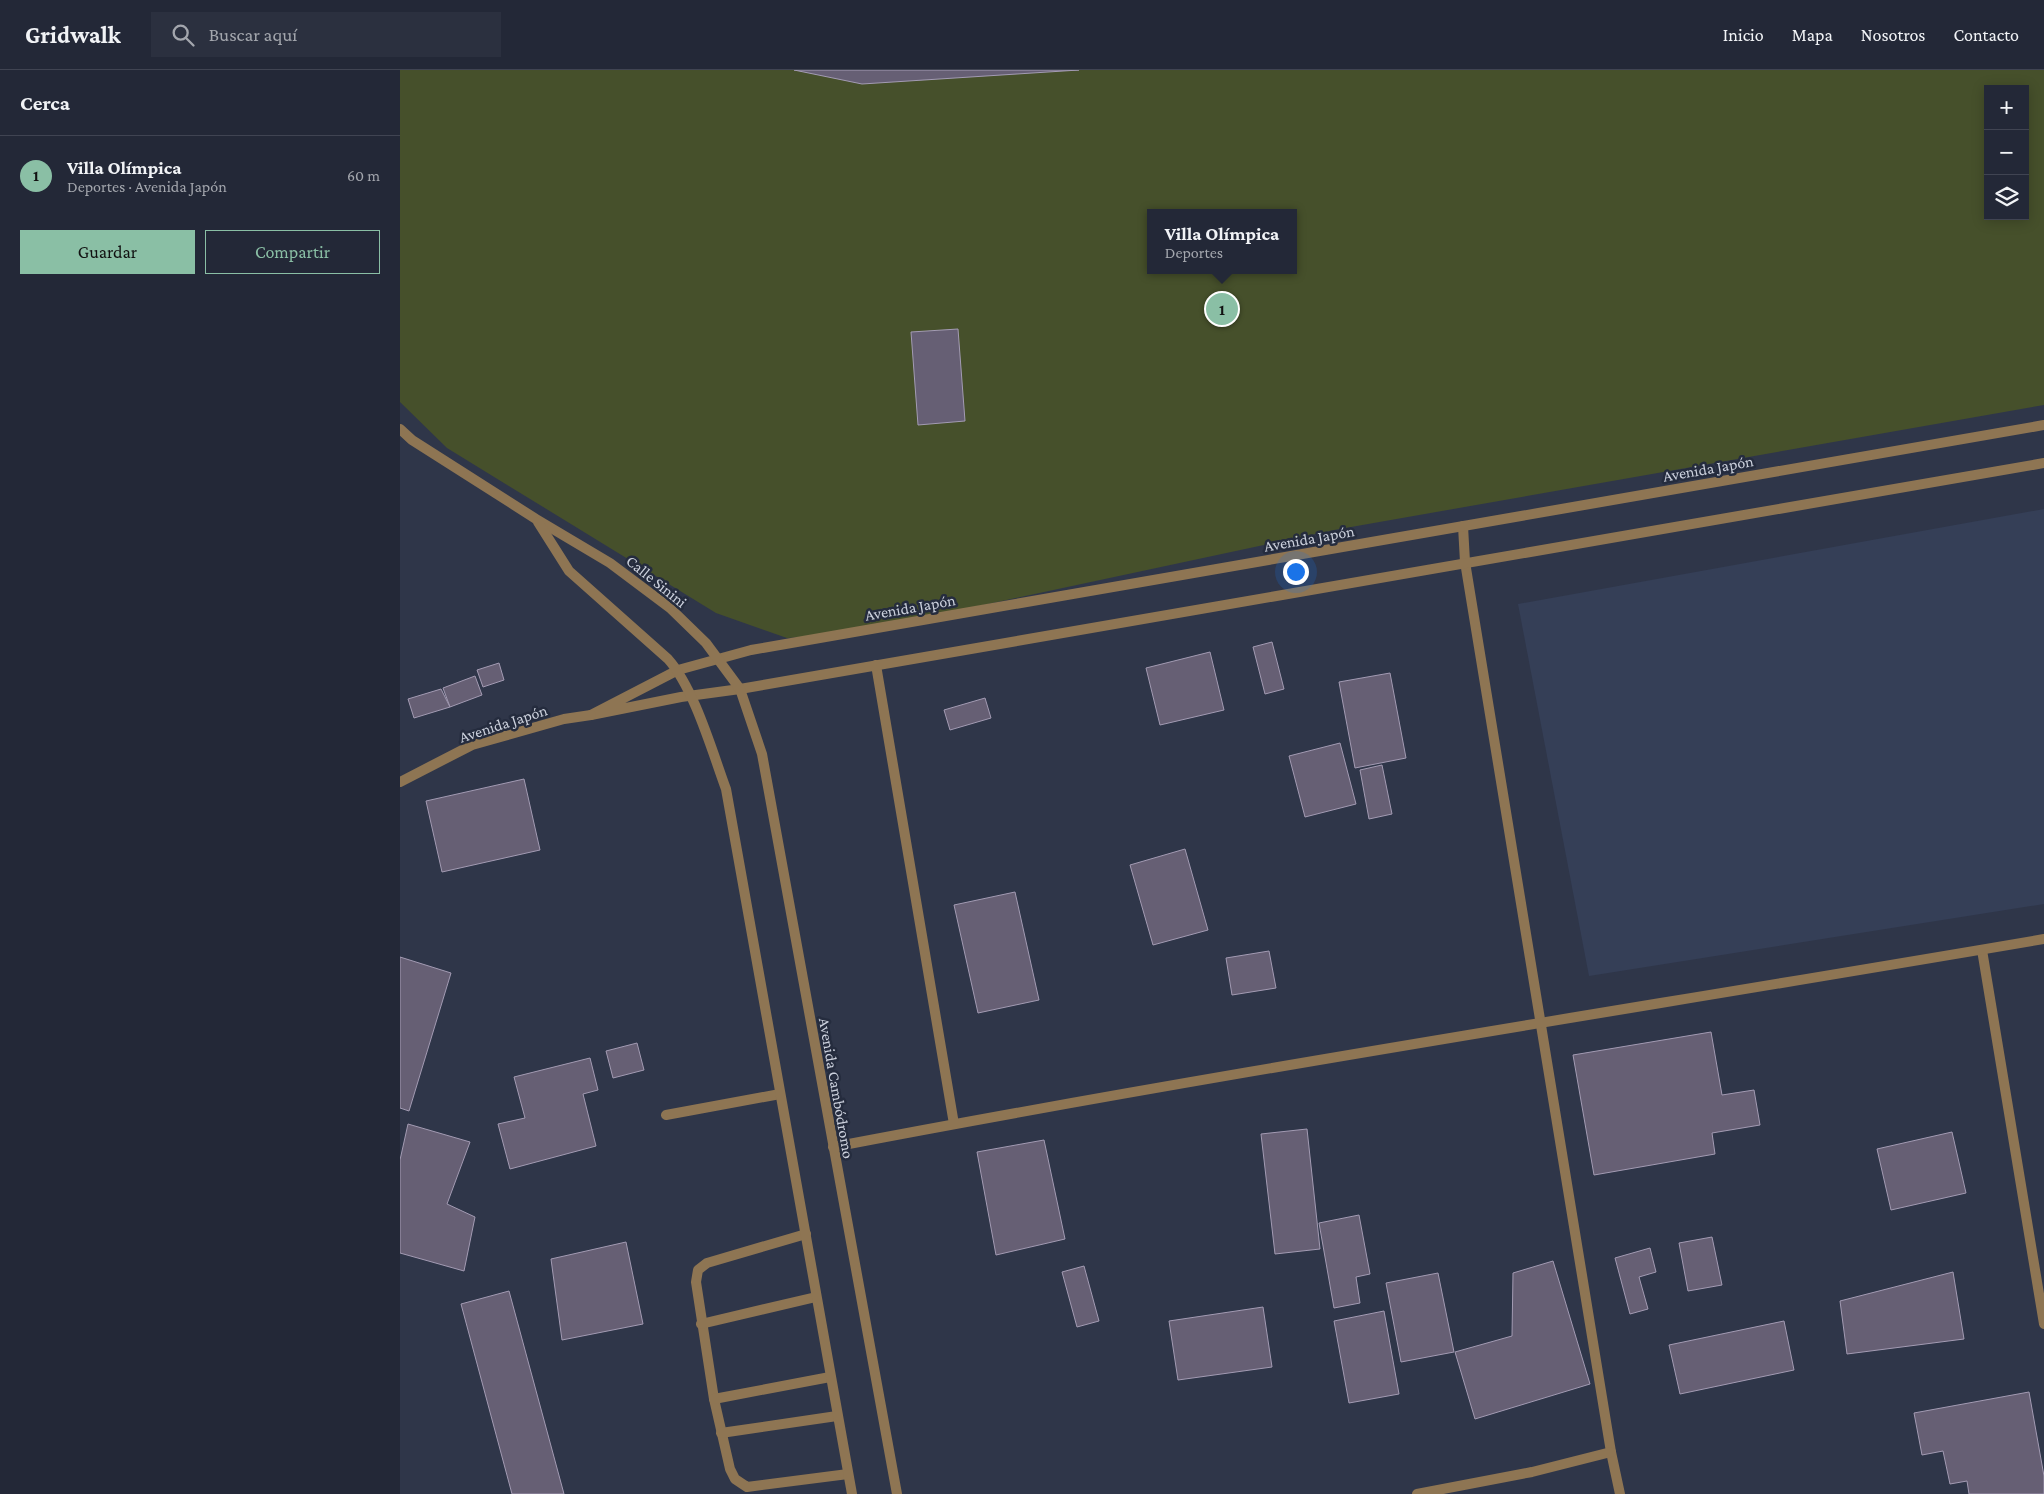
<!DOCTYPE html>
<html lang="es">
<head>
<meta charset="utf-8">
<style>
	body { margin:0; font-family:"Crimson Pro",serif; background:#2b303f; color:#f1f3f6 }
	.controls { position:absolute; right:15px; top:15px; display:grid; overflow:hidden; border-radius:0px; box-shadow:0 2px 12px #0003 }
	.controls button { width:45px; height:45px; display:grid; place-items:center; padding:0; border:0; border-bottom:1px solid #404452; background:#232837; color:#f1f3f6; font:25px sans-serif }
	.you { position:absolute; left:895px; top:501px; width:18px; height:18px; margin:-12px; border:4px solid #fff; border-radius:50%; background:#1a73e8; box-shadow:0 0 0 8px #1a73e833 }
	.badge { display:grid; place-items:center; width:32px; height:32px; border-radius:50%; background:#8abfa5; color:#111; font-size:16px; font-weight:700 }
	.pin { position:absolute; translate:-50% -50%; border:2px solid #fff; box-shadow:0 1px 5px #0006 }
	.popup { position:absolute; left:747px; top:139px; width:150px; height:65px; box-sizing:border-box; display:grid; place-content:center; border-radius:0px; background:#232837; filter:drop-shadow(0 1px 4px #0005); font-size:16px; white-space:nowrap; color:#a3a6ad }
	.popup b { font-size:19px; color:#f1f3f6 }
	.popup::after { content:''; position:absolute; left:50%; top:100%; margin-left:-10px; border:10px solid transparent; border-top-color:#232837 }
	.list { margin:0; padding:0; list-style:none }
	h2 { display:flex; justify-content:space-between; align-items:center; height:65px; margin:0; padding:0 20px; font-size:21px }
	h2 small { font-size:16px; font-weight:400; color:#a3a6ad }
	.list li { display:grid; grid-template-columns:32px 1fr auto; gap:15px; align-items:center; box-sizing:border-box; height:80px; padding:0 20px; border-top:1px solid #404452 }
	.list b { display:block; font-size:19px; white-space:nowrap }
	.list p { margin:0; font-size:16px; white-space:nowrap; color:#a3a6ad }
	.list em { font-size:16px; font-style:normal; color:#a3a6ad }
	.actions { display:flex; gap:10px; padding:15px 20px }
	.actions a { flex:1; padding:11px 0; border:1px solid #8abfa5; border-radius:0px; text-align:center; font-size:18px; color:#8abfa5 }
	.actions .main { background:#8abfa5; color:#111 }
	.icon { flex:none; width:28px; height:28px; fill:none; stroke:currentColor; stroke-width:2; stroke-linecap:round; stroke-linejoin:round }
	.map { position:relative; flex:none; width:1644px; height:1424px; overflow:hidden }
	header { display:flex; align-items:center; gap:30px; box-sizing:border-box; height:70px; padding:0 25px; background:#232837; border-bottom:1px solid #404452 }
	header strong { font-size:24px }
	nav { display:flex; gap:28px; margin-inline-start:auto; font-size:18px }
	.search { width:350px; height:45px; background:#2b303f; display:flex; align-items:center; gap:12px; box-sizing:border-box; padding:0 18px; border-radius:0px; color:#a3a6ad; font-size:19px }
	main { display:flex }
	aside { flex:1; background:#232837 }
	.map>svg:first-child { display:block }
</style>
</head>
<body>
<header>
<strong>Gridwalk</strong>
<div class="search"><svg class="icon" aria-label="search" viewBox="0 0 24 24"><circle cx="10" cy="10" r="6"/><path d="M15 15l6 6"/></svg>Buscar aquí</div>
<nav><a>Inicio</a><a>Mapa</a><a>Nosotros</a><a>Contacto</a></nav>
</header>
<main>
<aside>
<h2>Cerca<small></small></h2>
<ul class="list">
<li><span class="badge">1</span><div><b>Villa Olímpica</b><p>Deportes · Avenida Japón</p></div><em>60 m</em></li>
</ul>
<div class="actions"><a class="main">Guardar</a><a>Compartir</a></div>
</aside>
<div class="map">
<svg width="1644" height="1424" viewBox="0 0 1644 1424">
	<rect width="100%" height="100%" fill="#2f3649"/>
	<!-- built -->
	<polygon fill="#353f57" points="1644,439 1644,834 1189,906 1118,534"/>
	<!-- green -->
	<path fill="#46502b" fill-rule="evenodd" d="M0,0H1644V335L934,460L448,564L387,568L316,543L47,378L0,332ZM1588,19H1625V146H1588ZM751,143H893V200H751Z"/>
	<!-- building -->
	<g fill="#665f74" stroke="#a39bb3">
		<polygon points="394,0 679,0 462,14"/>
		<polygon points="558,259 565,351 518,355 511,262"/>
		<polygon points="872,572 884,619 865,624 853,577"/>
		<polygon points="810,582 824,640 760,655 746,598"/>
		<polygon points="99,593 104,610 83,617 77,600"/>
		<polygon points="990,603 1006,688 955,698 939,612"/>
		<polygon points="75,606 82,625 50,637 43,618"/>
		<polygon points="41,619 50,637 14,648 8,629"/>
		<polygon points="585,628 591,648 550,660 544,640"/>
		<polygon points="940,673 956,734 905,747 889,686"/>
		<polygon points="982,695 992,744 969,749 960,700"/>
		<polygon points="124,709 140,780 42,802 26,731"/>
		<polygon points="785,779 808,860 753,875 730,795"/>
		<polygon points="615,822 639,930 578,943 554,835"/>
		<polygon points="869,881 876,918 832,925 826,888"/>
		<polygon points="0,887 51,903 9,1041 0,1038"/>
		<polygon points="1311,962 1322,1025 1354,1020 1360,1055 1312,1063 1315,1084 1194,1105 1173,985"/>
		<polygon points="237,973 244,1000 213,1008 206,981"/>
		<polygon points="190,988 198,1020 183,1024 196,1076 110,1099 98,1054 125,1048 114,1007"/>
		<polygon points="8,1054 70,1072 47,1134 75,1147 64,1201 0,1183 0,1090"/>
		<polygon points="907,1059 920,1179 875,1184 861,1064"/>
		<polygon points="1552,1062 1566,1123 1491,1140 1477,1079"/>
		<polygon points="644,1070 665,1169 596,1185 577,1082"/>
		<polygon points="959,1145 970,1204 956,1207 960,1233 934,1238 919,1153"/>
		<polygon points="1312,1167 1322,1215 1288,1221 1279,1173"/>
		<polygon points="226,1172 243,1254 162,1270 151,1189"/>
		<polygon points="1250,1178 1256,1202 1239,1207 1248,1239 1230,1244 1215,1188"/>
		<polygon points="1153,1191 1190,1314 1075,1349 1055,1282 1112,1266 1113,1203"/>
		<polygon points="684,1196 699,1251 677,1257 662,1202"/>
		<polygon points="1553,1202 1564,1269 1447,1284 1440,1231"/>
		<polygon points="1038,1203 1054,1282 1001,1292 986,1213"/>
		<polygon points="109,1221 164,1424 112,1424 61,1234"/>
		<polygon points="863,1237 872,1297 778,1310 769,1251"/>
		<polygon points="984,1241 999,1324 949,1333 934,1251"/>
		<polygon points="1384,1251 1394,1300 1280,1324 1269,1275"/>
		<polygon points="1629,1322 1644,1406 1644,1424 1569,1424 1567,1411 1550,1414 1543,1381 1522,1385 1514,1343"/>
	</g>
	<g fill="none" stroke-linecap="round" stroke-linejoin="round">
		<!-- minor -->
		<g stroke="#8e7553" stroke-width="10">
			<polyline points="1063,456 1065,492 1211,1382 1220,1424"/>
			<polyline points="476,595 554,1054"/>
			<polyline points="1582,880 1644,1254"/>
			<polyline points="266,1045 380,1024"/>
			<path d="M433,1077C835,1000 1240,938 1644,869"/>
			<polyline points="406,1164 307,1193 298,1200 296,1212 314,1329 330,1399 335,1409 347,1417 448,1404"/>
			<polyline points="301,1254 416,1227"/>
			<polyline points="314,1329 430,1307"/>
			<polyline points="321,1363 437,1346"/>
			<polyline points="1017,1424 1132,1402 1211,1382"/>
		</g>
		<!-- tertiary -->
		<g stroke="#8e7553" stroke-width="10">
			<polyline points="1644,355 351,580 278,600 191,645 281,627 340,619 1644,393"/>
			<polyline points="0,359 12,370 136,449 210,493 270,538 306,573 340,619 362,684 497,1424"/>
			<path d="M138,452L169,501L268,589C294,618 312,681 326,719L452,1424"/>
			<polyline points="0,712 72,675 164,649 191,645"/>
		</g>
	</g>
	<g text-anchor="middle" stroke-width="5" stroke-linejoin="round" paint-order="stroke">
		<!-- street labels -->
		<g font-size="16" fill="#ccd1dd" stroke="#252c3e">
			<text transform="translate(1308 398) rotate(-10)" y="6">Avenida Japón</text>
			<text transform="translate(909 468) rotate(-10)" y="6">Avenida Japón</text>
			<text transform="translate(257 511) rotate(39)" y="6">Calle Sinini</text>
			<text transform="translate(510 537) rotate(-10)" y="6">Avenida Japón</text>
			<text transform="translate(103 653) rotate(-18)" y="6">Avenida Japón</text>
			<text transform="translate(437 1018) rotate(80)" y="6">Avenida Cambódromo</text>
		</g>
	</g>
</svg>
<div class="controls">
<button>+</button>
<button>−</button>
<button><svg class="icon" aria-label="layers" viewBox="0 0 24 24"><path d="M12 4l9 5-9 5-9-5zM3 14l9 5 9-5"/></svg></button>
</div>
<div class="you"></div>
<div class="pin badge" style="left:822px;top:239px">1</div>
<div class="popup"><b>Villa Olímpica</b>Deportes</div>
</div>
</main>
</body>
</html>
